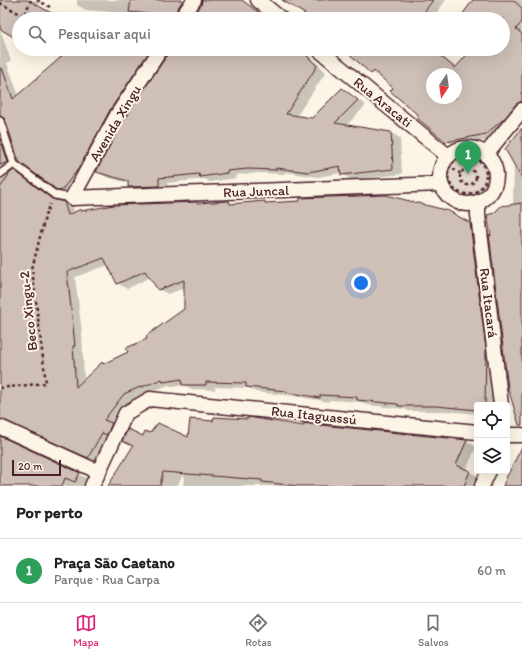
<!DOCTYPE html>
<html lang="pt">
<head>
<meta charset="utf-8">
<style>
	body { margin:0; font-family:Itim,sans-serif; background:#f2f2f2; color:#202124 }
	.controls { position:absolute; right:12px; bottom:12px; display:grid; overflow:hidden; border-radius:4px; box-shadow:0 4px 16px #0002 }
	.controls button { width:36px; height:36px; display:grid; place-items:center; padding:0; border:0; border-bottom:1px solid #e0e0e0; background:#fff; color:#202124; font:20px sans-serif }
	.compass { position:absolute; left:426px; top:68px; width:36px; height:36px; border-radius:50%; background:#fff; box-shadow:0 4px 16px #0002; rotate:193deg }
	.scale { position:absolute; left:12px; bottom:10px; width:49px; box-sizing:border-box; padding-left:4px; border:2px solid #4a1f2b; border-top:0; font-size:11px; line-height:14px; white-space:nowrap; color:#4a1f2b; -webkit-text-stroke:3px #fcf5e5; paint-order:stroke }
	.you { position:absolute; left:361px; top:283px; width:14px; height:14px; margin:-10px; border:3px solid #fff; border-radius:50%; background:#1a73e8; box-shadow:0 0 0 6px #1a73e833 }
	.badge { display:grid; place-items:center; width:26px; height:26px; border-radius:50%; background:#db2777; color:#fff; font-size:13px; font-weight:700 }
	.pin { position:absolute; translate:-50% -33px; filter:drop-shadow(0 1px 2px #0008) }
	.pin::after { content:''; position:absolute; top:21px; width:14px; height:12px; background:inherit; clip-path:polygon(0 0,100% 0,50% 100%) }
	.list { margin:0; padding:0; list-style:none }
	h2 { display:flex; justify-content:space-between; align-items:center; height:52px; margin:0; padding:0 16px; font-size:17px }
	h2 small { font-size:13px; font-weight:400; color:#757577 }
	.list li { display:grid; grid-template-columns:26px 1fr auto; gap:12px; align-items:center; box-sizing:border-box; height:64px; padding:0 16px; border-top:1px solid #e0e0e0 }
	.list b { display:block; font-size:15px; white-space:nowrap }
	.list p { margin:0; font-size:13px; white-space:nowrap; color:#757577 }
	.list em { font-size:13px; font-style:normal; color:#757577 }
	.icon { flex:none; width:22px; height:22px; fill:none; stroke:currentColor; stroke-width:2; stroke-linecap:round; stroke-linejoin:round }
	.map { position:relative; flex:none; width:522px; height:486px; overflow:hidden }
	.search { position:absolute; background:#fff; box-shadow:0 4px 16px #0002; left:12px; right:12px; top:12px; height:44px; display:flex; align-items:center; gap:10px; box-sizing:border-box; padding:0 14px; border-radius:22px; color:#757577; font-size:15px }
	.sheet { height:116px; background:#fff }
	nav { display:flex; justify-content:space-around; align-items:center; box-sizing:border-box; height:56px; border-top:1px solid #e0e0e0; background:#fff; font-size:11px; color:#757577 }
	nav a { display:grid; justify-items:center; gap:2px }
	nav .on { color:#db2777 }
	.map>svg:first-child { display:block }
</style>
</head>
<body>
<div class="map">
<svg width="522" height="486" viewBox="0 0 522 486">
	<rect width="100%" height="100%" fill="#fcf5e5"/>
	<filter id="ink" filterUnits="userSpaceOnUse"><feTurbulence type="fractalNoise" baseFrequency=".025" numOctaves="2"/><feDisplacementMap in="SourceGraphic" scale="8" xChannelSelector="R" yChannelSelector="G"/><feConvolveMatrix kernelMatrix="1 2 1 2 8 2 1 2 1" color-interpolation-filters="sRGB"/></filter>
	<g filter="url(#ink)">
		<!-- built -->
		<polygon fill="#eee5d7" points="409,427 463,436 477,446 478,471 471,486 467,486 408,458"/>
		<!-- green -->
		<circle fill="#e2d5ca" stroke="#967a7a" cx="468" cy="176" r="25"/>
		<!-- shadow -->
		<g fill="#0003" fill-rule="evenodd">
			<polygon points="0,0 41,0 38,6 58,18 61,13 70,19 19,19 19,39 0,28"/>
			<polygon points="77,0 197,0 183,19 106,19 111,12 86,10 77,5"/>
			<polygon points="203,0 243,0 262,16 268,19 192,19"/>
			<polygon points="284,0 446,0 432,19 308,19 310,16"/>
			<path d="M470,0H522V113L496,139L456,146L447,141L382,77L381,78L372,73L343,49H438L436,51L456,68L474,49H503V19H460L473,2ZM432,74H456V98H432Z"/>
			<path d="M0,29L11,61L7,63L19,96L61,59L67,49H163L67,195L58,189L19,160L6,121L4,128L17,167L12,170L23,177L55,201L63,203L73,208L74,213L81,210L83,212L229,202L234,204L265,202L267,204L449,212L479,230L494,405H477V414L446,411H408L405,409L367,405L361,402L329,400V402L294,396L256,392L249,388L215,387V390L192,389L184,385L173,387L169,385L152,391H151L134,399L113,425L97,462L14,424L9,423L0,434L2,439L91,480L89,486H0ZM108,265L118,283L127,289L150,277L158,289L168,294L185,288V310L148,340L129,352L105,365L102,363L84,381L82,332L75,277Z"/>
			<polygon points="170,49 302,49 326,72 296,117 312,119 342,89 366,105 346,126 391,133 400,138 402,174 351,180 342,174 341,173 318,177 285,172 285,174 258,173 236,175 236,178 210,182 205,179 167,183 168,191 138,192 129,187 129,183 106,177 97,172 169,54"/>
			<polygon points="522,130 522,418 492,237 513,205 514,163"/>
			<polygon points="321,426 467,441 476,447 466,470 479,477 475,486 183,486 185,471 177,486 111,486 143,437 189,439 305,427 321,428"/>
		</g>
		<!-- building -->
		<g fill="#cfc0b7" stroke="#4a1f2b" fill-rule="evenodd">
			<polygon points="0,0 28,0 62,19 22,19 19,17 19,40 0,29"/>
			<polygon points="131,0 183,0 174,14 173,19 147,19 149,14 129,12"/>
			<polygon points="202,0 242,0 267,19 191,19 201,5"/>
			<polygon points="282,0 433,0 419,19 313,19"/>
			<path d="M473,0H513L522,8V22L516,29L522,34V101L516,104L506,117L486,134L446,142L417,118L419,116L390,91L393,88L374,71L371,74L344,49H432L455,68L472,49H503V19H459ZM432,74H456V98H432Z"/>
			<polygon points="66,49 151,49 110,110 79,168 61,191 57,190 18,161 20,158 18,159 5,119 0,116 0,68 2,68 13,99 60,58"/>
			<polygon points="169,49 300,49 317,66 286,114 312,118 342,88 358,100 335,123 391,132 393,169 341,175 340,166 308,172 276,168 276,170 248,169 227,171 227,173 200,177 199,174 159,178 159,186 128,187 128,181 96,172 124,119 168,54"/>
			<polygon points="522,128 522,179 505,149"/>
			<polygon points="0,137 8,162 0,165"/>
			<path d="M14,170L52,199L64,202L68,215L81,209V211L114,205L197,202V203L229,201L230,204L265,201V203L300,201V198L386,195L449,211L470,223L486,349L485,405H477V410L436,406H398V404L357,400V397L320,395V398L286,392V391L246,387V383L206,382V385H182V379L163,382L162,379L142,387V386L124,394L104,420L112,423L107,435L102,433L88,458L0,419V188L10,173ZM104,258L117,284L145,271L158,290L184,280V309L146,336L147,339L126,348L128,352L103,364L102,362L76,387L73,346H75L73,326L67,272Z"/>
			<polygon points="522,203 522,425 519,425 508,388 489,234 491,236 487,215 494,213 501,206"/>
			<polygon points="214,417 248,419 248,417 304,426 304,423 320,426 321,425 467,440 456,465 470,471 464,486 298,486 262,482 262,480 163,472 160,486 108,486 133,446 122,441 128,429 143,436 145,431 150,433 158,423 188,437 190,419 213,421"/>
			<polygon points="0,436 80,473 75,482 65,478 62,486 0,486"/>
			<polygon points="522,447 522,486 503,486 507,476"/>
		</g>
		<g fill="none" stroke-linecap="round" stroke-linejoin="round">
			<defs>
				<g id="service">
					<polyline points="0,121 14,164 55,195 72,198"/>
					<polyline points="0,174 14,164"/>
				</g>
				<g id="minor">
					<polyline points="258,0 281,19"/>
					<polyline points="181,19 194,0"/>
					<polyline points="318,49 448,156"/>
					<circle cx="468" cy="176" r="28"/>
					<polyline points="486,154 522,110"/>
					<polyline points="72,198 441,184"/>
					<polyline points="72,198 117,115 161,49"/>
					<polyline points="478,202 478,215 501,405"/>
					<polyline points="0,427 99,472"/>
					<polyline points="507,435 522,435"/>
					<polyline points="92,486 126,413 150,399 477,432"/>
					<polyline points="482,486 489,471"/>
				</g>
			</defs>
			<!-- service casing -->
			<use href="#service" stroke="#4a1f2b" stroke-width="10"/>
			<!-- minor casing -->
			<use href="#minor" stroke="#4a1f2b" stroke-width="17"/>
			<!-- path -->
			<g stroke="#4a1f2b" stroke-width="2.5" stroke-dasharray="3 3" stroke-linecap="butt">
				<polyline points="37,0 50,7"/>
				<polyline points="0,3 24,16 31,0"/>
				<circle cx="467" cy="175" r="19"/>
				<polyline points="453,169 461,174"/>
				<circle cx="468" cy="177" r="8"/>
				<polyline points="0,388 46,383 32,269 46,213 50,204"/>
			</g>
			<!-- service -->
			<use href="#service" stroke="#fcf5e5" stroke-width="7"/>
			<!-- minor -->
			<use href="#minor" stroke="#fcf5e5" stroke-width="14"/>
		</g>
	</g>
	<g text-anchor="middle" stroke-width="4" stroke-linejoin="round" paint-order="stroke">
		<!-- street labels -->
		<g font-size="14" fill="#4a1f2b" stroke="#fcf5e5">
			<text transform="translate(383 102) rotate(39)" y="5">Rua Aracati</text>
			<text transform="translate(115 123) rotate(-59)" y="5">Avenida Xingu</text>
			<text transform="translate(256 191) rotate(-2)" y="5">Rua Juncal</text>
			<text transform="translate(489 303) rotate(83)" y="5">Rua Itacará</text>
			<text transform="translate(28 311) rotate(-96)" y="5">Beco Xingu-2</text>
			<text transform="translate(314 415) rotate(6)" y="5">Rua Itaguassú</text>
		</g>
	</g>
</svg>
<div class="controls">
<button><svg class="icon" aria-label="locate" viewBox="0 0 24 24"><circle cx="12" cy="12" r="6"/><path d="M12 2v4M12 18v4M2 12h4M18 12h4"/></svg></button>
<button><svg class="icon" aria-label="layers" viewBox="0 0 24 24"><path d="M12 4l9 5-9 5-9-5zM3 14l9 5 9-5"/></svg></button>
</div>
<svg class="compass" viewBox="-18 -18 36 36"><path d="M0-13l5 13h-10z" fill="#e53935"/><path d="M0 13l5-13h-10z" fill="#757577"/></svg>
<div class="scale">20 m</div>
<div class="you"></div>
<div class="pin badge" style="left:468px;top:174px;background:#2e9e5b">1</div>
<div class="search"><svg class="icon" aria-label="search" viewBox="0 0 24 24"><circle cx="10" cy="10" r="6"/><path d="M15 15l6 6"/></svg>Pesquisar aqui</div>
</div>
<section class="sheet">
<h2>Por perto<small></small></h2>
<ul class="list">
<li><span class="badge" style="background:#2e9e5b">1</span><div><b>Praça São Caetano</b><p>Parque · Rua Carpa</p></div><em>60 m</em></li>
</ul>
</section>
<nav>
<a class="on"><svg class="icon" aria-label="map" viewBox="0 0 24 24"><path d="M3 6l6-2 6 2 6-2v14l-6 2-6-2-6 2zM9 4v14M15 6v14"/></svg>Mapa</a>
<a><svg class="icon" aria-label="directions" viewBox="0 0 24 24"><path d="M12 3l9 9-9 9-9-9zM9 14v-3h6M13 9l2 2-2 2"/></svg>Rotas</a>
<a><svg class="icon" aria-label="saved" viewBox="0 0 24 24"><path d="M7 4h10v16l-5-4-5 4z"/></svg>Salvos</a>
</nav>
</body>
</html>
